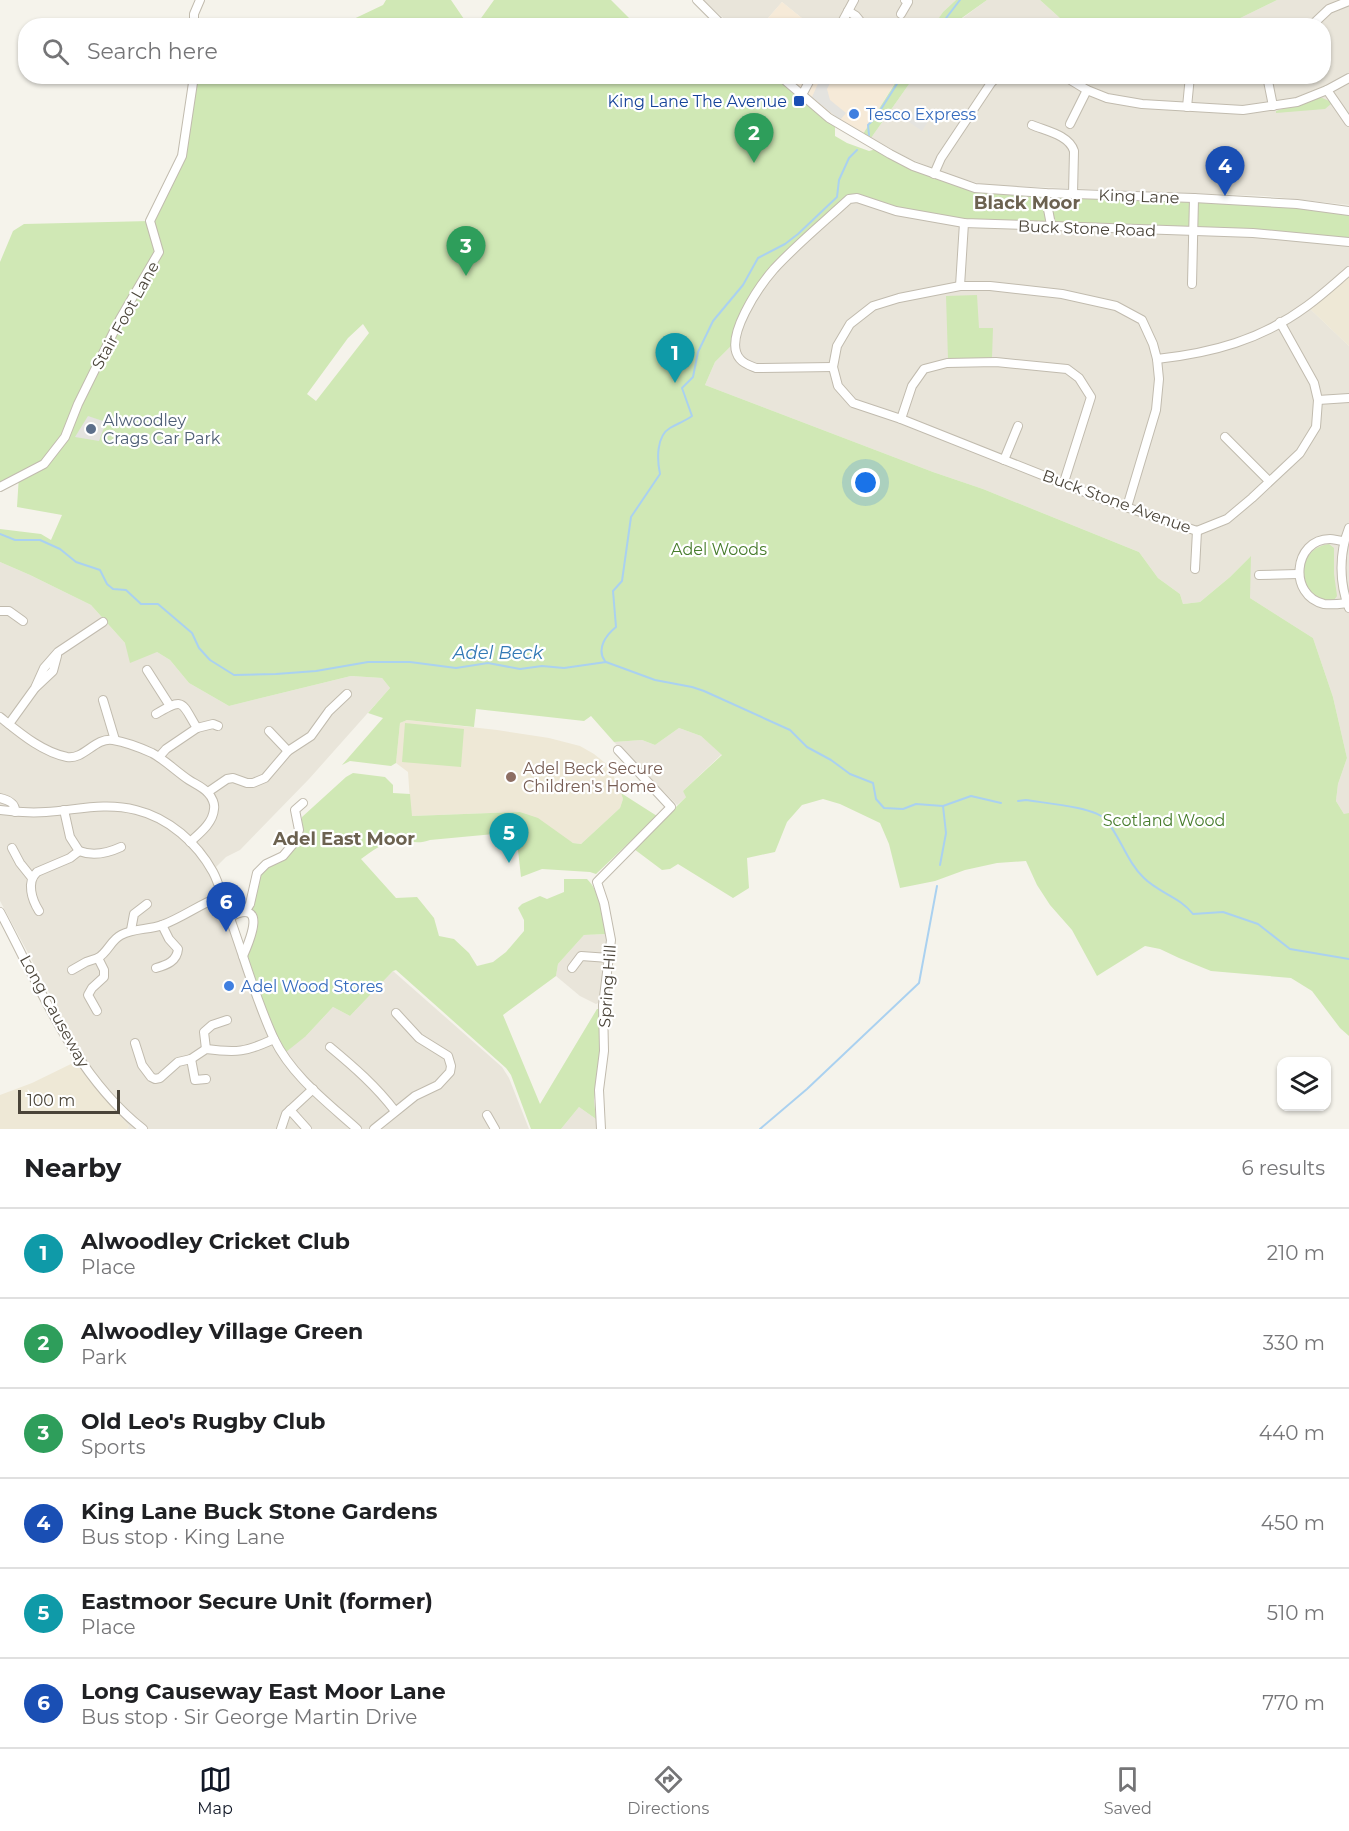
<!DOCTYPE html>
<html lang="en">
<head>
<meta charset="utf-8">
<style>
	body { margin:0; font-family:Montserrat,sans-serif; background:#f6f6f6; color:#202124 }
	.controls { position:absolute; right:18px; bottom:18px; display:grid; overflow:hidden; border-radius:12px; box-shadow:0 2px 4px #0004 }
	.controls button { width:54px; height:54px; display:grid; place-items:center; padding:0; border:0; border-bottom:2px solid #e0e0e0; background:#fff; color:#202124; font:30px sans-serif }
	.scale { position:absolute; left:18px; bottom:15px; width:102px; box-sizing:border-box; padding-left:6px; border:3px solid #4a4439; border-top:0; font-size:16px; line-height:21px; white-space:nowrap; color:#4a4439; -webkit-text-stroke:4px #fff; paint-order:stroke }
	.you { position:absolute; left:866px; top:483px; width:21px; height:21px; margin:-15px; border:4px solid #fff; border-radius:50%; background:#1a73e8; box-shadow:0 0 0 9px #1a73e833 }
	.badge { display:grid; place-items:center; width:39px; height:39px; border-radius:50%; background:#111827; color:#fff; font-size:20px; font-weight:700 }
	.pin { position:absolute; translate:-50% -50px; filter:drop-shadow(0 2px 3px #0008) }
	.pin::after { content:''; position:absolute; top:32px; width:21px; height:18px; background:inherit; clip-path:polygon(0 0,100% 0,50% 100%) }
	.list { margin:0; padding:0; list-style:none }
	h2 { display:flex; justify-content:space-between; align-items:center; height:78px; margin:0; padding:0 24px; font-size:26px }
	h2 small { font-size:20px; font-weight:400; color:#757577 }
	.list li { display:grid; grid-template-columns:39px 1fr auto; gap:18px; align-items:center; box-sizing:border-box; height:90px; padding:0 24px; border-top:2px solid #e0e0e0 }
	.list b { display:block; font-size:22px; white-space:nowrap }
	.list p { margin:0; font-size:20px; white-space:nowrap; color:#757577 }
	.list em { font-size:20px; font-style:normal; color:#757577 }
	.icon { flex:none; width:33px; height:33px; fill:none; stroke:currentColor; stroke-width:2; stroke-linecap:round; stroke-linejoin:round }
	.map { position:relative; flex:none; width:1349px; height:1129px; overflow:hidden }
	.search { position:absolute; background:#fff; box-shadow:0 2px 4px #0004; left:18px; right:18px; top:18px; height:66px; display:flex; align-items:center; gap:15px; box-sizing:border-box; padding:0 21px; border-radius:24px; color:#757577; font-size:22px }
	.sheet { height:618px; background:#fff }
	nav { display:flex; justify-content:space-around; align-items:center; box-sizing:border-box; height:84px; border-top:2px solid #e0e0e0; background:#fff; font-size:16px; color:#757577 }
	nav a { display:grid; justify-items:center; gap:3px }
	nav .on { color:#111827 }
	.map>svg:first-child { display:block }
</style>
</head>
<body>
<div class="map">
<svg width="1349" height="1129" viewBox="0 0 1349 1129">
	<rect width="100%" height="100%" fill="#f5f3eb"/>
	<!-- residential -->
	<g fill="#e9e5da">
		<polygon points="703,0 956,0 943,12 934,26 799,25 803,19 782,2 762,25 731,25"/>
		<polygon points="987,0 1040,0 1061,19 1071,25 952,26"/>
		<polygon points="1277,0 1349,0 1349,205 1265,196 985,185 952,176 908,158 871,138 914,77 1324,76 1324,26 1226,25"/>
		<polygon points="849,199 1349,242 1349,271 1307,306 1349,346 1349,822 1336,801 1338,784 1347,758 1333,697 1313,638 1250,598 1250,557 1230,577 1200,602 1183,604 1180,594 1158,578 1139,552 983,489 933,472 705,385 715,362 734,343 738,326 773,271"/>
		<polygon points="0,562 30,575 91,605 125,643 157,652 170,660 189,683 229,706 351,676 382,678 390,688 309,779 240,850 226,857 216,867 255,980 306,1036 333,1007 350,1016 393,971 502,1067 509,1078 529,1129 127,1129 129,1126 102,1096 75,1062 84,1057 0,901"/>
		<polygon points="679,728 701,736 722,754 683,791 687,796 677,805 614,742 642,740 655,745"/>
		<polygon points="607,934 608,945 600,1002 596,1004 580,996 556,976 558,964 584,935"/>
		<polygon points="579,1107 596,1119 596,1129 561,1129"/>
	</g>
	<!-- commercial -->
	<g fill="#f6ead8">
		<polygon points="782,2 803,19 799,25 762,25"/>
		<polygon points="857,76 862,79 863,77 883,77 894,84 863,134 822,107 788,77"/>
	</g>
	<!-- education -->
	<g fill="#eee8d6">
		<polygon points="1349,271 1349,346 1307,306"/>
		<polygon points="407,720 497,730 549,738 580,746 594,754 609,766 621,793 623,799 620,808 581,844 573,843 520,812 411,816 408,772 396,763 400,723"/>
		<polygon points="75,1062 102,1096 129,1126 127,1129 0,1129 0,1095 32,1083"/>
	</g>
	<!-- green -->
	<g fill="#d0e8b5" fill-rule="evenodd">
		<polygon points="386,0 451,0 466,22 479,21 494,0 611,0 636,25 341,25 383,5"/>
		<polygon points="956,0 987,0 952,25 934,25 943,12"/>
		<polygon points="1040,0 1277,0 1226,25 1186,26 1156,23 1155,26 1071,26 1061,19"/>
		<path d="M221,76L776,77L835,127V136L847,143L869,151L880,148L975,188L1194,198L1349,211V242L1253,233L964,223L849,199L773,271L750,303L734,343L715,362L705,385L933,472L983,489L1139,552L1158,578L1180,594L1183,604L1200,602L1230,577L1251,556L1250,598L1313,638L1333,697L1347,758L1338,784L1336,801L1344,814L1349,813V1036L1340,1028L1312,991L1291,978L1211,971L1179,958L1160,949L1145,946L1097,976L1072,930L1050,905L1037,885L1026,861L997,863L965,870L935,881L900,888L889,844L880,823L840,804L823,799L802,805L787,822L775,852L747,858L749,888L733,898L678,864L670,869L662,870L634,849L686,797L683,791L722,755L701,736L679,728L655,745L642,740L614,742L591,716L584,721L476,709L474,727L407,720L400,723L396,763L391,766L350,761L342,765L383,718L368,713L390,688L382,678L351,676L229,706L189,683L170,660L157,652L130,663L125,643L91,605L30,575L0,562V529L41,534L51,540L62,515L17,507L19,475L0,484V262L13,231L24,224L150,221L182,156L194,81ZM363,324L369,333L316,401L307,394L348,338Z"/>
		<polygon points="899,77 914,77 871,138 863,134"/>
		<polygon points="1320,97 1327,100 1332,103 1325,109 1276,113 1276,111"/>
		<polygon points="977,295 979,328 993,328 992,358 948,359 946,296"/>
		<path d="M1329,544L1334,548V574L1337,596L1334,600C1300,607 1289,550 1329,544Z"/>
		<polygon points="405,723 464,729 461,767 402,762"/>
		<path d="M353,773L385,777L393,785V793L410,794L412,816L520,812L538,818L573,843L581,844L620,808L623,799L621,793L657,816L596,874L590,872L542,869L521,877L516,832L430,840C417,845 409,840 397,841C384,841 371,852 361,859L396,898L417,897L434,918L439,936L454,939L469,953L477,966L493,962L506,952L524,931V920L518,908L522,904L540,896L547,899L564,892V879H587C601,893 603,915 607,934L584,935L558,964L556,976L503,1015L540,1104L597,1009H601L599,1059L594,1100L596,1119L579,1107L561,1129H531L511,1075L506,1068L396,970L393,971L350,1016L333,1007L306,1036L286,1052C271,1030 263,1004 255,979C253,972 249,964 248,957C246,939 267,934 252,909L259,874L267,866L284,858L302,831V817L346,777Z"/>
	</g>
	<!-- parking -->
	<g fill="#e4e3df">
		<polygon points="821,77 833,77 827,89 830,100 846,113 840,120 812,97"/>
		<polygon points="919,107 932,115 922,131 909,122"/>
		<polygon points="88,416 106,422 99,441 75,437"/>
	</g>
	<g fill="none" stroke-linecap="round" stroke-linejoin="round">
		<!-- stream -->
		<g stroke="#aad1f0" stroke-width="2">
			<polyline points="940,26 960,0"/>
			<polyline points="869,135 868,125 876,117 902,76"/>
			<polyline points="0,534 15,540 40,540 60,549 76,562 100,570 107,584 113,589 126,590 141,604 158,604 192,633 199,648 210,660 234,675 276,674 316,671 368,662 410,662 456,668 488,663 520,669 542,666 564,668 606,662 655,680 692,687 704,691 790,730 807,747 831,760 850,774 873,783 876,799 884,808 903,809 916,804 943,806 971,796 1001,803"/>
			<path d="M605,661C596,649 606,635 616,627L613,591L622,581L631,517L660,474C657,460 656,436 670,428C677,424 685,421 692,416L682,388L693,377L698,352L713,321L743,285L758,258L785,244L798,234L837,197L839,180L849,158L857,150"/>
			<path d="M1018,801L1026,800C1044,803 1095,807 1106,820C1121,838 1127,862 1144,878C1159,893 1180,897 1193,914L1223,912L1258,924L1290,949L1349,959"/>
			<polyline points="940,865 946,833 943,806"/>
			<polyline points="760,1129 807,1089 919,983 937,886"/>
		</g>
		<defs>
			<g id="minor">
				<polyline points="697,0 723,26"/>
				<polyline points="848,11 856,16 864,26"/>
				<polyline points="901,14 908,2 905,0"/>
				<polyline points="1255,23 1256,26"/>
				<polyline points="194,26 194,14 200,0"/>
				<polyline points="840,26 854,0"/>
				<polyline points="1311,26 1329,9 1349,1"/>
				<polyline points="780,76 829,118 890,154 913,166 975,188 1045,193 1194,198 1297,204 1349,211"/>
				<polyline points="1064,76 1087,90 1107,98 1142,104 1243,110 1297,102 1327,90 1349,78"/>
				<polyline points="1267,76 1273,106"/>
				<polyline points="1327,90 1349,122"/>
				<polyline points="802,95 812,76"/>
				<polyline points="1187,107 1190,76"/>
				<polyline points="1070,124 1087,90"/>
				<path d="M1032,125C1046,131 1069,135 1074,151L1073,194"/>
				<polyline points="934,174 941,158 991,83 998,76"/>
				<polyline points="1045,193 1051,225"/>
				<polyline points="1192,284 1194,198"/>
				<polyline points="960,286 964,223"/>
				<path d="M1157,359C1212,353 1261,340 1307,306C1322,295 1335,283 1349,271"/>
				<path d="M833,367L756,368C751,366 744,364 740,359C722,339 760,285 774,269C797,244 824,222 849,199L857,198L896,211L964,223L1253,233L1349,242"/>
				<polyline points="1318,400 1349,398"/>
				<polyline points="901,419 912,386 924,369 947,363 996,362 1067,369 1079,378 1091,397 1064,482"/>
				<polyline points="1225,437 1269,481"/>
				<polyline points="1004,460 1018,426"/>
				<polyline points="0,487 44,464 65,437 78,404 120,319 159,252 150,221 182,156 194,76"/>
				<polyline points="1127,507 1156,410 1159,379 1157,359 1153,344 1142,320 1116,306 1062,294 990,286 960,286 899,298 873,306 850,324 837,346 833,367 838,386 853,403 901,419 1105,500 1197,531 1227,519 1252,498 1300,453 1316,427 1318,400 1314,383 1280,322"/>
				<path d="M1349,528C1339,553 1339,583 1349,608"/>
				<path d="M1344,541C1339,541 1334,539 1330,539C1293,539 1288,596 1324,604C1332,605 1339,604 1347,603"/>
				<polyline points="1195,569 1197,531"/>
				<polyline points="1259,575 1298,574"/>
				<polyline points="0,611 9,611 23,621"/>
				<polyline points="147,670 170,706"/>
				<polyline points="36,687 53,671 57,656"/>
				<polyline points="103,700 115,740"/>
				<path d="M156,714C185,697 181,702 197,728L166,749L159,757"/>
				<path d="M0,717C20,733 42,752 67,757C84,760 95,737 113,740C125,742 141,748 152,753C165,760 177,772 189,780C195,784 203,787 208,793C212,797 215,804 214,809C213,823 200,833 190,842"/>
				<polyline points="9,724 35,688 44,668 58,652 103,622"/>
				<polyline points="197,728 213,724 218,726"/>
				<polyline points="269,731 288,751"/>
				<polyline points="208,792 227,779 233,778 247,783 253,783 265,778 288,751 311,736 329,711 347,694"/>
				<path d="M0,798C8,800 16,803 15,812"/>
				<path d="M0,810C15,812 30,813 46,812C77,810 105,802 136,810C169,818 197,843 213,872C219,883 222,897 227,910C243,953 255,998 274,1039C292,1076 327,1102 357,1129"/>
				<polyline points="12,848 20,863 32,878"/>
				<path d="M79,851C92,856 108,853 121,847"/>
				<path d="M39,911C32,900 26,882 37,872L70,858L79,851L70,837L64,810"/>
				<path d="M0,912C40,987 74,1075 143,1129"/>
				<polyline points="245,912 250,904 257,873 266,864 283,856 294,843 299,830 295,810 303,803"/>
				<path d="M230,917C268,898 250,940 243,956"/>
				<polyline points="131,930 134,914 147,904"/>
				<path d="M156,968C167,965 177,961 178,949L169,939L162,925"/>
				<polyline points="572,968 581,956 609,958"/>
				<polyline points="72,970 86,962 98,958"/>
				<path d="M97,1011L88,995L92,988L104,977V970L98,958C108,952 111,940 121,935C134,928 149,930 162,925C182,918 201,903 222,896"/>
				<path d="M135,1043L142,1065L151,1077L155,1079L160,1078L178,1062L191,1059L206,1049C237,1053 246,1052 274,1039"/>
				<path d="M330,1047C354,1067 376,1086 395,1111"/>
				<polyline points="206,1049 204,1032 212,1025 227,1020"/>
				<polyline points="191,1059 195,1080 206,1079"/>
				<polyline points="290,1110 307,1129"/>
				<polyline points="487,1115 495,1129"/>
				<polyline points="281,1129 286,1114 313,1089"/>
				<polyline points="374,1129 415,1096 438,1085 450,1072 451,1066 448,1056 419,1038 396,1013"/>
				<polyline points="601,1129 599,1090 604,1051 603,1005 611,940 604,903 597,882 671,807 618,750"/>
			</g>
		</defs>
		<!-- minor casing -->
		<use href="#minor" stroke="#c1bbae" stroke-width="10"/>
		<!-- minor -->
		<use href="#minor" stroke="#fff" stroke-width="8"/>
	</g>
	<!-- markers -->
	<rect fill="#1a4fb4" stroke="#fff" stroke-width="2" x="793" y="95" width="12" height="12" rx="3"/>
	<g fill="#3f7fe0" stroke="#fff" stroke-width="2">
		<circle cx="854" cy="114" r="6"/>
		<circle cx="229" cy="986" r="6"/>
	</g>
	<circle fill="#5c6f8a" stroke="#fff" stroke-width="2" cx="91" cy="429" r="6"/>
	<circle fill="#8d6e63" stroke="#fff" stroke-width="2" cx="511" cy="777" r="6"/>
	<g text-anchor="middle" stroke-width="4.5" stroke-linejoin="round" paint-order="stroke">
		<!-- transit labels -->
		<g font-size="16" fill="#164399" stroke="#fff" text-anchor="end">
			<text x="787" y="107">King Lane The Avenue</text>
		</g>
		<!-- shop labels -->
		<g font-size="16" fill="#366cbe" stroke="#fff" text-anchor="start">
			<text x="866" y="120">Tesco Express</text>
			<text x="241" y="992">Adel Wood Stores</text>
		</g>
		<!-- street labels -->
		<g font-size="16" fill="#4a4439" stroke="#fff">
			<text transform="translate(1139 196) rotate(2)" y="6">King Lane</text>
			<text transform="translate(1087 228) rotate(2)" y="6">Buck Stone Road</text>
			<text transform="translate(125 315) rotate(-61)" y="6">Stair Foot Lane</text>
			<text transform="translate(1117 501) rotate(20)" y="6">Buck Stone Avenue</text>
			<text transform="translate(607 986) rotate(-86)" y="6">Spring Hill</text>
			<text transform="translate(55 1011) rotate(61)" y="6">Long Causeway</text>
		</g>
		<!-- service labels -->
		<g font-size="16" fill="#4e5e75" stroke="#fff" text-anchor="start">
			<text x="103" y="426">Alwoodley<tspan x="103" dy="18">Crags Car Park</tspan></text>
		</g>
		<!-- park labels -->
		<g font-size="16" fill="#477c2c" stroke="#fff">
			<text x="719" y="555">Adel Woods</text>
			<text x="1164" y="826">Scotland Wood</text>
		</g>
		<!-- education labels -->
		<g font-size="16" fill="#785e54" stroke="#fff" text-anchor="start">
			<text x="523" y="774">Adel Beck Secure<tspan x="523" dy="18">Children's Home</tspan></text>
		</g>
		<!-- neighbourhood labels -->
		<g font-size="18" font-weight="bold" fill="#6c6250" stroke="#fff">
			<text x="1027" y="209">Black Moor</text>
			<text x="344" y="845">Adel East Moor</text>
		</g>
		<!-- water labels -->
		<g font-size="18" font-style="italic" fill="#3279b5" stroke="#fff">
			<text x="498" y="659">Adel Beck</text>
		</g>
	</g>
</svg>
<div class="controls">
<button><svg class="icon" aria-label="layers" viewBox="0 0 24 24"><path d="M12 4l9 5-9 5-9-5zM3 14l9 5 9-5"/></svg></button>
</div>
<div class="scale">100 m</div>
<div class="you"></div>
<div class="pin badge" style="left:675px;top:383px;background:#0f9aa8">1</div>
<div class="pin badge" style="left:754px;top:163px;background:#2e9e5b">2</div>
<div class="pin badge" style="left:466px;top:276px;background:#2e9e5b">3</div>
<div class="pin badge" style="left:1225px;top:196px;background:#1a4fb4">4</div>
<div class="pin badge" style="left:509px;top:863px;background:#0f9aa8">5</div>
<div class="pin badge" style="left:226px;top:932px;background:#1a4fb4">6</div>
<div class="search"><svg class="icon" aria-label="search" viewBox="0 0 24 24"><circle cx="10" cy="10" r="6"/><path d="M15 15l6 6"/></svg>Search here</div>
</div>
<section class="sheet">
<h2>Nearby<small>6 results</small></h2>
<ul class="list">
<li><span class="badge" style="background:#0f9aa8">1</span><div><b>Alwoodley Cricket Club</b><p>Place</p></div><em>210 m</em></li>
<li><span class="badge" style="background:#2e9e5b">2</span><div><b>Alwoodley Village Green</b><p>Park</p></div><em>330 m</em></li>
<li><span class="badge" style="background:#2e9e5b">3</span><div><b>Old Leo's Rugby Club</b><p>Sports</p></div><em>440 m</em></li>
<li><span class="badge" style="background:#1a4fb4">4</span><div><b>King Lane Buck Stone Gardens</b><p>Bus stop · King Lane</p></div><em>450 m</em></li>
<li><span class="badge" style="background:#0f9aa8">5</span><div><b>Eastmoor Secure Unit (former)</b><p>Place</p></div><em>510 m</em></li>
<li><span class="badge" style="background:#1a4fb4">6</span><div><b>Long Causeway East Moor Lane</b><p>Bus stop · Sir George Martin Drive</p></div><em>770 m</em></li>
</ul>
</section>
<nav>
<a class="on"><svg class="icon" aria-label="map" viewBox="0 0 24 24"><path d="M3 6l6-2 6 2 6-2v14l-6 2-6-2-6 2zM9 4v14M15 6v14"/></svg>Map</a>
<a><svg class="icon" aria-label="directions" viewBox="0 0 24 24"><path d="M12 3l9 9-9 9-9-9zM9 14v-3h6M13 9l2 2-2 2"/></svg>Directions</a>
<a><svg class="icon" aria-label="saved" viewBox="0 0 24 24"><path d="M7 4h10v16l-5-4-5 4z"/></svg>Saved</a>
</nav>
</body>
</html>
